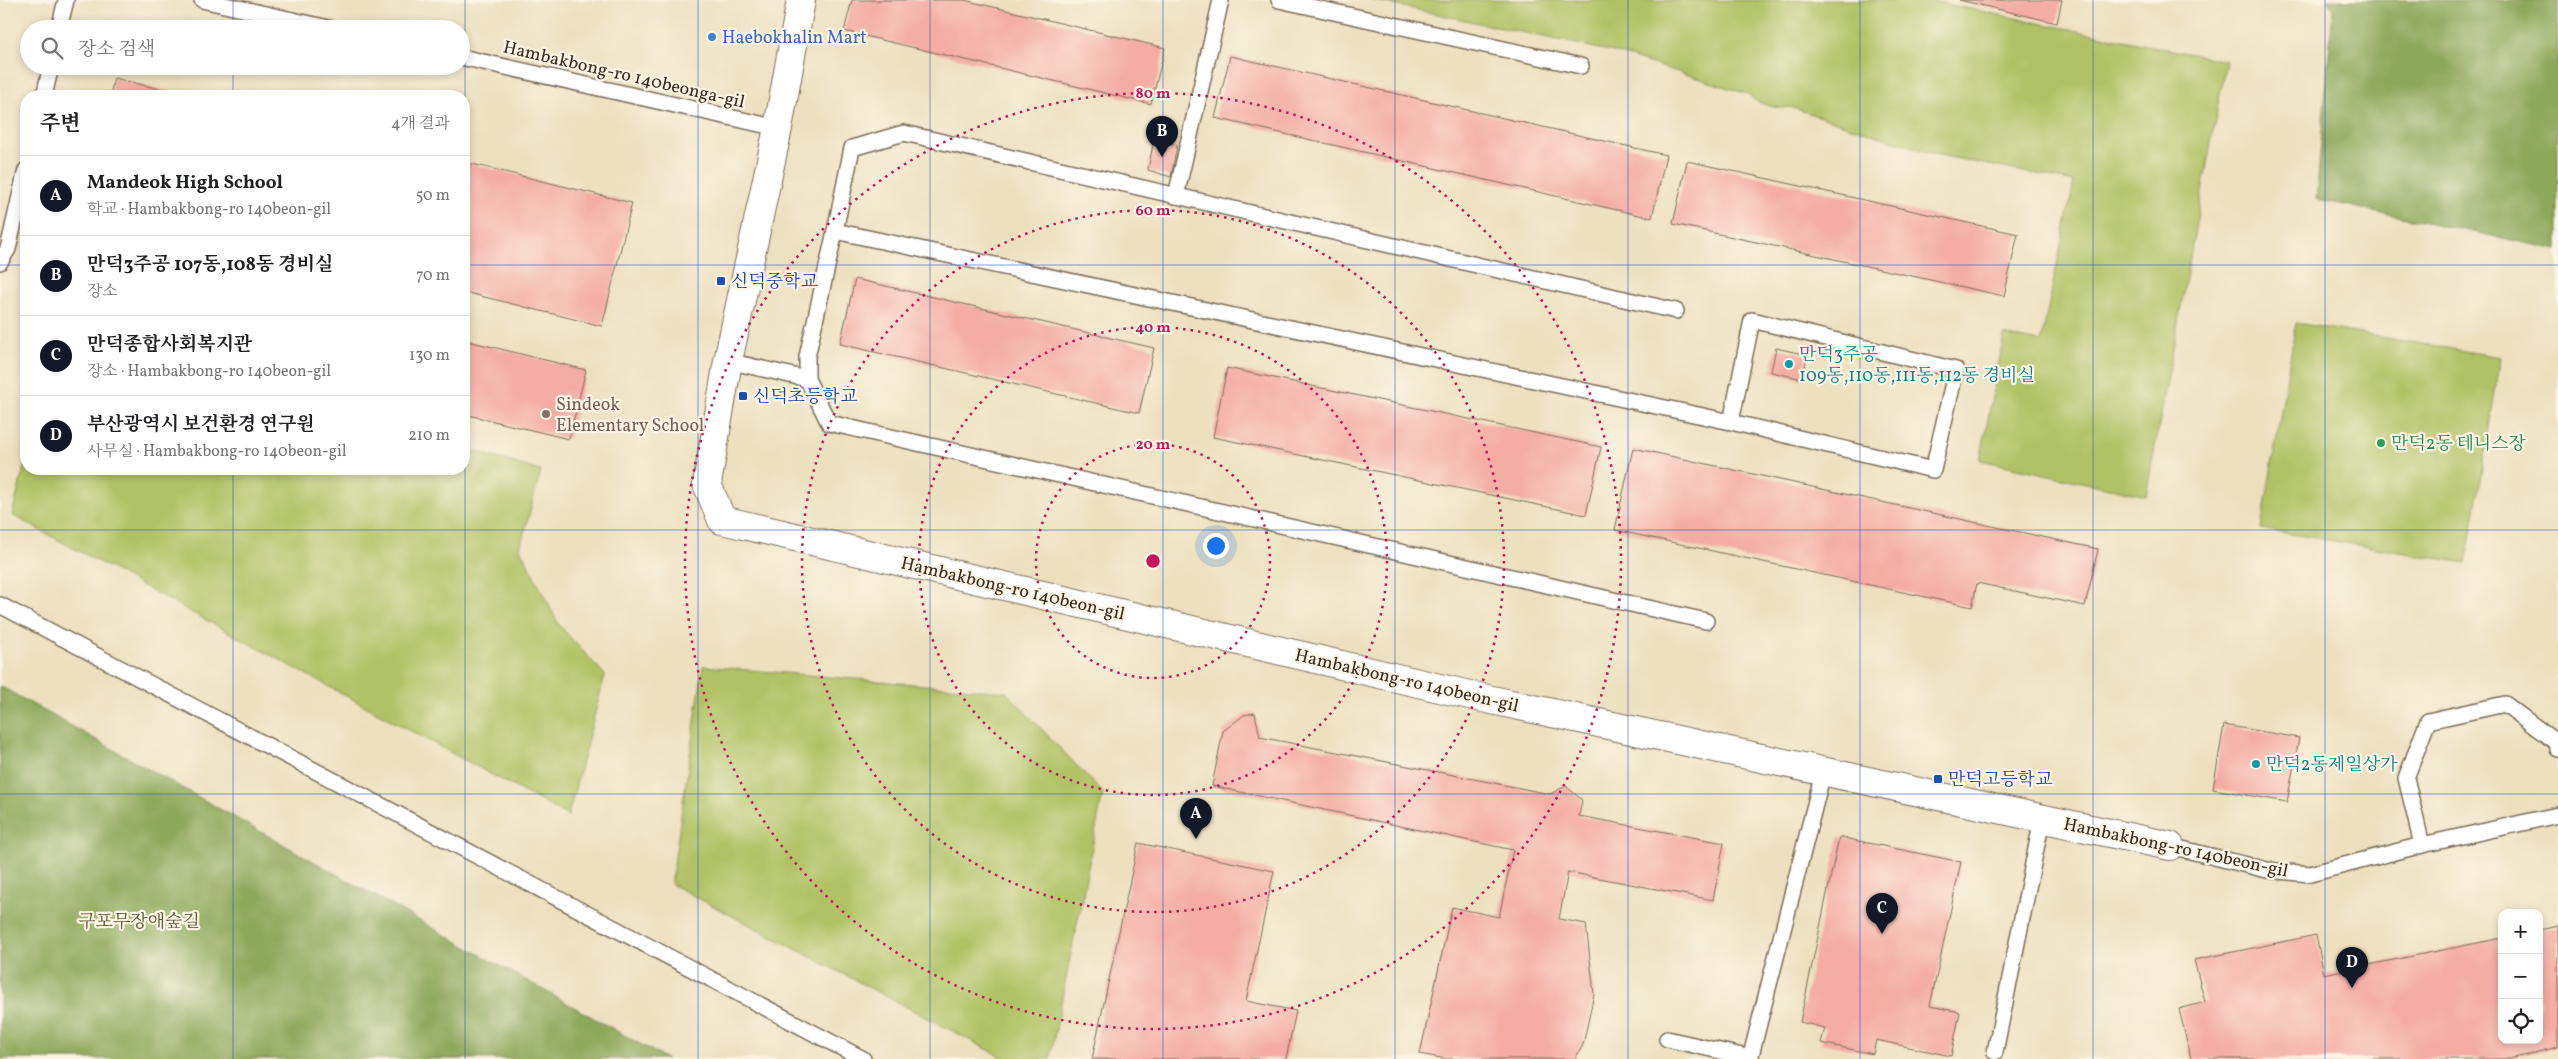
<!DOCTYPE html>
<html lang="ko">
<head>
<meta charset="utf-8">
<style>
	body { margin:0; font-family:Vollkorn,"Noto Serif KR",serif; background:#f2f2f2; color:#202124 }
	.controls { position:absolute; right:15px; bottom:15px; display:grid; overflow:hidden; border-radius:10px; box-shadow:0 2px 8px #0003 }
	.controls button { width:45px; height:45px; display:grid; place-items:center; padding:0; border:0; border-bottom:1px solid #e0e0e0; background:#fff; color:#202124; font:25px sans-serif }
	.you { position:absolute; left:1215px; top:545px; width:18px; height:18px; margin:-12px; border:4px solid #fff; border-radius:50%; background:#1a73e8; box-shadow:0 0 0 8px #1a73e833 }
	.badge { display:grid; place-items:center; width:32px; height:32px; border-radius:50%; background:#111827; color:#fff; font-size:16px; font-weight:700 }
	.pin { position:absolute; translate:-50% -41px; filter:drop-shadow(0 1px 2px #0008) }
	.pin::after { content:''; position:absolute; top:26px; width:18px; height:15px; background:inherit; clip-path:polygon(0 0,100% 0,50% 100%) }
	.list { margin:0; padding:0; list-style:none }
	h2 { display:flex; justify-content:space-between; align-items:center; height:65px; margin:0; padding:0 20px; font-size:21px }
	h2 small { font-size:16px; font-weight:400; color:#757577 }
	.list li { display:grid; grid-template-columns:32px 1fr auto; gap:15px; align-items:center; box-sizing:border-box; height:80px; padding:0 20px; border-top:1px solid #e0e0e0 }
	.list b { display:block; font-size:19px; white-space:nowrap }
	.list p { margin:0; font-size:16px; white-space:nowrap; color:#757577 }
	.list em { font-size:16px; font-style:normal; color:#757577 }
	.icon { flex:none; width:28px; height:28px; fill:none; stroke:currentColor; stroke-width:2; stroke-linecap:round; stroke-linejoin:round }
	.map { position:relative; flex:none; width:2558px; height:1059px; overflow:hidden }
	.search { position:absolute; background:#fff; box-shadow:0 2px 8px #0003; left:20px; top:20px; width:450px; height:55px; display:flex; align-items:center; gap:12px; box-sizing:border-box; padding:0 18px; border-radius:28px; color:#757577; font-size:19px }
	.panel { position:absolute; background:#fff; box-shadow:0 2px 8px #0003; left:20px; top:90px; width:450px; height:385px; border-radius:20px }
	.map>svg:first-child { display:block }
</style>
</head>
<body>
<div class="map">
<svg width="2558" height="1059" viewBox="0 0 2558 1059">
	<rect width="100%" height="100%" fill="#fcf5e5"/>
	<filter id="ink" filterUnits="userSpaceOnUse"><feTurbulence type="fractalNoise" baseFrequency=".02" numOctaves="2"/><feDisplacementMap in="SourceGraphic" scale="10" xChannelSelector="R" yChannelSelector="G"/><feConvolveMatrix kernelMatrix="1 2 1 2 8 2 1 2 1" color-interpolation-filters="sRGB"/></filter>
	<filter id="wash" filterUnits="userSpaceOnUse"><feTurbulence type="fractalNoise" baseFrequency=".0096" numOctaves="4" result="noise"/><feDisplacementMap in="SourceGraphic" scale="20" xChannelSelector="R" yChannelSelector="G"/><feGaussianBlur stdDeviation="1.12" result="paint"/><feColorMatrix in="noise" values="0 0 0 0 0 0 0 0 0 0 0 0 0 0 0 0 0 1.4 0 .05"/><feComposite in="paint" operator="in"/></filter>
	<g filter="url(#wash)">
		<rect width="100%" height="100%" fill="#ede0bf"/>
		<!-- green -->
		<g fill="#b0c265" stroke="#767642">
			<path d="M1371,0H1926L2226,61L2146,496L1980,460L2004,335L2041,342L2074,182L1934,154L1790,107C1777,110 1756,104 1748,94L1614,52Z"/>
			<polygon points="2296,323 2501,357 2466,563 2261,529"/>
			<polygon points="464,448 541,471 520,548 559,625 605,675 568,816 12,515 26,459 26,469 464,469"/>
			<polygon points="703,666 1006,692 1103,793 1050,1059 1006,1059 671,884"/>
		</g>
		<!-- forest -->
		<g fill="#8ca85a" stroke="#64693c">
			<polygon points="2327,0 2558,0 2558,250 2316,199 2333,9"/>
			<polygon points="0,686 667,1059 0,1059"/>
		</g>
		<g id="blocks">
			<!-- building -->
			<g fill="#f4aca3">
				<polygon points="852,0 964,0 1165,48 1151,104 844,31"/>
				<polygon points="1959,0 2062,0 2057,23"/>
				<polygon points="1230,56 1666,155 1652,218 1215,118"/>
				<polygon points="114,78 189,96 110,96"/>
				<polygon points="1154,139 1177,145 1171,177 1148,170"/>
				<polygon points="1687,161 2018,234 2004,296 1673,224"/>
				<polygon points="464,162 632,203 602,326 464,292"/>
				<polygon points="855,279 1154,348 1139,413 840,344"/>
				<polygon points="464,340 586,370 569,439 464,414"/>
				<polygon points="1776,348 1807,355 1803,379 1771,372"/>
				<polygon points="1227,368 1601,447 1586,515 1213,437"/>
				<polygon points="1633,448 2098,549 2085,606 1977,583 1972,607 1615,530"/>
				<polygon points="1255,713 1260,737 1550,794 1566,786 1582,800 1579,816 1724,843 1713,900 1568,872 1559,919 1586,924 1594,994 1583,1045 1575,1059 1445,1059 1420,1054 1452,907 1499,917 1513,850 1212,786 1223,731 1244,715"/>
				<polygon points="2224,725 2299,738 2287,802 2213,789"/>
				<polygon points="1839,837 1961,862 1930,1006 1960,1012 1951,1056 1876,1040 1873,1054 1821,1043 1825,1028 1800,1022"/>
				<polygon points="1138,843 1274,871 1246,1001 1296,1011 1286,1059 1092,1059"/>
				<polygon points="2558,926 2558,1047 2510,1059 2191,1059 2179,1009 2205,1002 2194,960 2316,935 2324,974 2502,938 2502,1040 2539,1040 2539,930"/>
			</g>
		</g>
	</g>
	<g filter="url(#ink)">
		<use href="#blocks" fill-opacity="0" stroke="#796a56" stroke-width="1"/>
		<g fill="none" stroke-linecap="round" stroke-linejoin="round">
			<defs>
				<g id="lane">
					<polyline points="202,0 333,29"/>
					<polyline points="1279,0 1581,66"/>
					<polyline points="59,29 66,0"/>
					<polyline points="461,57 778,128"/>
					<polyline points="44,96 51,66"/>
					<polyline points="1176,196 1221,0"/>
					<polyline points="835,231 807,357 807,379 829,423 1706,621"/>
					<polyline points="0,262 8,249 26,170"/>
					<polyline points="1676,311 904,133 852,148 835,231 1731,422 1933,470 1956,370 1752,320 1731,422"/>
					<polyline points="728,361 807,379"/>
					<polyline points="0,605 863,1059"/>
					<polyline points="2422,845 2406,778 2428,721 2505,704 2557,743 2558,749"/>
					<polyline points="2170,846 2267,870 2310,874 2422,845 2558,815"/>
					<polyline points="1667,1039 1751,1058"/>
					<polyline points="1995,1052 2042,819"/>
					<polyline points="1750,1059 1823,773"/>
				</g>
				<polyline id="street" points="801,0 778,128 728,361 707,484 722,520 1478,697 2170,846"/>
			</defs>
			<!-- lane casing -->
			<use href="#lane" stroke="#796a56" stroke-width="18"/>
			<!-- street casing -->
			<use href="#street" stroke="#796a56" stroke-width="30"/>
			<!-- lane -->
			<use href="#lane" stroke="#fff" stroke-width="15"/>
			<!-- street -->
			<use href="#street" stroke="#fff" stroke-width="28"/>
		</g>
	</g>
	<!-- grid -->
	<path fill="none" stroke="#1d4ed8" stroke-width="1" stroke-opacity="0.55" d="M233,0V29M465,0V1059M698,0V1059M930,0V1059M1163,0V1059M1395,0V1059M1628,0V1059M1860,0V1059M2093,0V1059M2325,0V1059M233,66V96M0,265H26M464,265H2558M233,469V1059M0,530H2558M0,794H2558"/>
	<!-- distance rings -->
	<g fill="none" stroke="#c2185b" stroke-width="2.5" stroke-dasharray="2.5 5">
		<circle cx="1153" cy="561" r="117"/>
		<circle cx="1153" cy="561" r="234"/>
		<circle cx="1153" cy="561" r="351"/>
		<circle cx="1153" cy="561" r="468"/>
	</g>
	<!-- markers -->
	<circle fill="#3f7fe0" stroke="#fcf5e5" stroke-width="2" cx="712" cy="37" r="5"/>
	<g fill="#1a4fb4" stroke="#fcf5e5" stroke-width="2">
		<rect x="716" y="276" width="10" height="10" rx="2.5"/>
		<rect x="738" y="391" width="10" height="10" rx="2.5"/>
		<rect x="1933" y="774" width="10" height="10" rx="2.5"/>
	</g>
	<g fill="#0f9aa8" stroke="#fcf5e5" stroke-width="2">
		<circle cx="1789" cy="364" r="5"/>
		<circle cx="2256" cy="764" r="5"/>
	</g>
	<circle fill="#8d6e63" stroke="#fcf5e5" stroke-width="2" cx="546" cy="414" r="5"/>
	<circle fill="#2e9e5b" stroke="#fcf5e5" stroke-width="2" cx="2381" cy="443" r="5"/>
	<g text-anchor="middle" stroke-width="4.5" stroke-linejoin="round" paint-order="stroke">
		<!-- shop labels -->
		<g font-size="18" fill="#366cbe" stroke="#fcf5e5" text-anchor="start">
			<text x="722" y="43">Haebokhalin Mart</text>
		</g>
		<!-- street labels -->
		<g font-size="18" fill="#3b2a1e" stroke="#fcf5e5">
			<text transform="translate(624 74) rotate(13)" y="6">Hambakbong-ro 140beonga-gil</text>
			<text transform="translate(1013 588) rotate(13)" y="6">Hambakbong-ro 140beon-gil</text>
			<text transform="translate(1407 680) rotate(13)" y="6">Hambakbong-ro 140beon-gil</text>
			<text transform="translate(2176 847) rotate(12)" y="6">Hambakbong-ro 140beon-gil</text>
		</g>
		<!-- transit labels -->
		<g font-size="18" fill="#164399" stroke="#fcf5e5" text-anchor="start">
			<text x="731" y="287">신덕중학교</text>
			<text x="753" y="402">신덕초등학교</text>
			<text x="1948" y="785">만덕고등학교</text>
		</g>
		<!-- culture labels -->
		<g font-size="18" fill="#0d838f" stroke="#fcf5e5" text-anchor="start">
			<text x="1799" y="360">만덕3주공<tspan x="1799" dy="21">109동,110동,111동,112동 경비실</tspan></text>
			<text x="2266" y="770">만덕2동제일상가</text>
		</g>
		<!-- education labels -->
		<g font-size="18" fill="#785e54" stroke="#fcf5e5" text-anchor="start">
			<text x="556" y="410">Sindeok<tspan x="556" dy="21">Elementary School</tspan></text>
		</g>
		<!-- leisure labels -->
		<g font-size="18" fill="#27864d" stroke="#fcf5e5" text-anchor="start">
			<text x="2391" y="449">만덕2동 테니스장</text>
		</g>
		<!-- park labels -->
		<g font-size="18" fill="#5e5833" stroke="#fcf5e5">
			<text x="139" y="927">구포무장애숲길</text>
		</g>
	</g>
	<circle cx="1153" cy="561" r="8" fill="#c2185b" stroke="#fcf5e5" stroke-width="2.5"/>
	<g font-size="15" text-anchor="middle" font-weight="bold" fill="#c2185b" stroke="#fcf5e5" stroke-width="4.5" stroke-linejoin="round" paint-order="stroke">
		<text x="1153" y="98">80 m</text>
		<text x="1153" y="215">60 m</text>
		<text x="1153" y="332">40 m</text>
		<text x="1153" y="449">20 m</text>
	</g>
</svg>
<div class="controls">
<button>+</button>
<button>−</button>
<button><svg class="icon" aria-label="locate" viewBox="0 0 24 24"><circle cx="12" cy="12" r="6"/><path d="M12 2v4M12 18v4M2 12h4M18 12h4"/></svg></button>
</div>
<div class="you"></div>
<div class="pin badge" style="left:1196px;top:839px">A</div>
<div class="pin badge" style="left:1162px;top:157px">B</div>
<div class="pin badge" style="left:1882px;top:934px">C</div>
<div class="pin badge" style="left:2352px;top:988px">D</div>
<div class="search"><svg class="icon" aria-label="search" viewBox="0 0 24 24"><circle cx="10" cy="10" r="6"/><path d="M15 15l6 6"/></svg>장소 검색</div>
<section class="panel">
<h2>주변<small>4개 결과</small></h2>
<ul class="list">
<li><span class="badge">A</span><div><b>Mandeok High School</b><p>학교 · Hambakbong-ro 140beon-gil</p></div><em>50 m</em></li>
<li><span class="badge">B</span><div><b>만덕3주공 107동,108동 경비실</b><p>장소</p></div><em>70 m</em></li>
<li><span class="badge">C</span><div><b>만덕종합사회복지관</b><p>장소 · Hambakbong-ro 140beon-gil</p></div><em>130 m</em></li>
<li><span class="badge">D</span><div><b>부산광역시 보건환경 연구원</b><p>사무실 · Hambakbong-ro 140beon-gil</p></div><em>210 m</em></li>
</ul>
</section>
</div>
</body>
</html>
